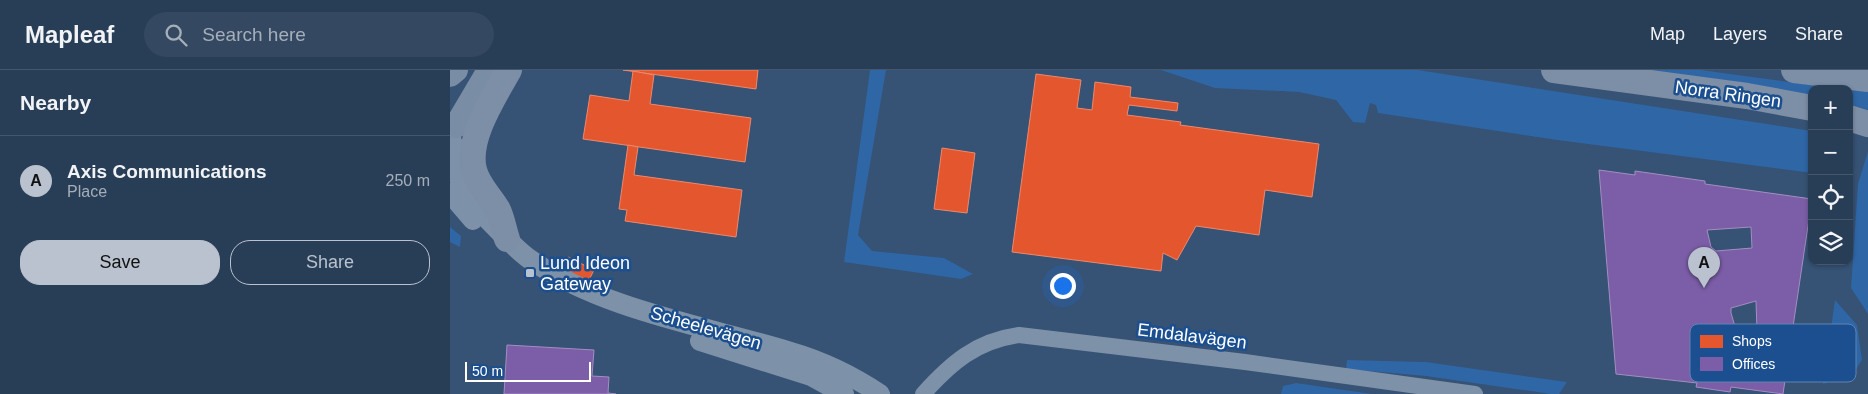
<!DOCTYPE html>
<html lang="en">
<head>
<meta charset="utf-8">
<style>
	body { margin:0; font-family:Arial,sans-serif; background:#344961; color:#f1f3f6 }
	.controls { position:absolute; right:15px; top:15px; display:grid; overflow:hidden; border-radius:10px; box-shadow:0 1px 4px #0004 }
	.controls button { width:45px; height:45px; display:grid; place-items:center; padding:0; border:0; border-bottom:1px solid #44576d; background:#283e57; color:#f1f3f6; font:25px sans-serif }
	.scale { position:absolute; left:15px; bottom:12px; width:126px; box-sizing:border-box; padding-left:5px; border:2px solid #fff; border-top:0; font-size:14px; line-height:18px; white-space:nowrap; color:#fff; -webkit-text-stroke:4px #1b4f8f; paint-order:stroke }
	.you { position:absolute; left:612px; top:215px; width:18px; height:18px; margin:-12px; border:4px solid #fff; border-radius:50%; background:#1a73e8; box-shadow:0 0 0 8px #1a73e833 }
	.badge { display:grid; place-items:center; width:32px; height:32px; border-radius:50%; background:#b9c2ce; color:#111; font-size:16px; font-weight:700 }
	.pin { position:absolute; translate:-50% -41px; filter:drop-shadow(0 1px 2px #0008) }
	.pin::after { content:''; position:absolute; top:26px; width:18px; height:15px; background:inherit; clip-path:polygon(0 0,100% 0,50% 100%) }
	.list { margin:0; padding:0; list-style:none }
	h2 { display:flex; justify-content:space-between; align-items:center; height:65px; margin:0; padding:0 20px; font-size:21px }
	h2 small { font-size:16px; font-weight:400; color:#a5aeba }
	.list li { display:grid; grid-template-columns:32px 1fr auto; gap:15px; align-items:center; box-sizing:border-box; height:90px; padding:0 20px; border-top:1px solid #44576d }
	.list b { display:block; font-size:19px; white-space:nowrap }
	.list p { margin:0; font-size:16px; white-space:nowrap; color:#a5aeba }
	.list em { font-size:16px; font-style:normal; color:#a5aeba }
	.actions { display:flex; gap:10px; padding:15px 20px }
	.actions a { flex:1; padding:11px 0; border:1px solid #b9c2ce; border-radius:20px; text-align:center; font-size:18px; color:#b9c2ce }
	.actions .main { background:#b9c2ce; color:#111 }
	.icon { flex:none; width:28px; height:28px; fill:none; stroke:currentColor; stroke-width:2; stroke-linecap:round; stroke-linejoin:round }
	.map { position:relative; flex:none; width:1418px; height:324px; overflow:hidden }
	header { display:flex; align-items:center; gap:30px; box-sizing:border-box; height:70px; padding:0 25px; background:#283e57; border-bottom:1px solid #44576d }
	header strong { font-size:24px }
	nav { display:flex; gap:28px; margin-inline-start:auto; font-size:18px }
	.search { width:350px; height:45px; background:#344961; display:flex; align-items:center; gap:12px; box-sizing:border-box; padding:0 18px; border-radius:28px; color:#a5aeba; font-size:19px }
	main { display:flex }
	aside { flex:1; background:#283e57 }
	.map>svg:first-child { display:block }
</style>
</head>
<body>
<header>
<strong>Mapleaf</strong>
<div class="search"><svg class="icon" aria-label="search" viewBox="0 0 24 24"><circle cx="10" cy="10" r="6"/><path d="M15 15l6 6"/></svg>Search here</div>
<nav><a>Map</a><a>Layers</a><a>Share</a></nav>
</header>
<main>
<aside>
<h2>Nearby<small></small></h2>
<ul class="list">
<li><span class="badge">A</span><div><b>Axis Communications</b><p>Place</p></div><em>250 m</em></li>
</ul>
<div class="actions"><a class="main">Save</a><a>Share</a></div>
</aside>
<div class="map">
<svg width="1418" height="324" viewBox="0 0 1418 324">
	<rect width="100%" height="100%" fill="#365274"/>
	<!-- green -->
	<g fill="#2f66a5">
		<polygon points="420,0 436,0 408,165 422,181 494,188 523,204 511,209 394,192"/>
		<polygon points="711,0 968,0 1362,61 1362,103 1107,70 928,43 926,35 920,33 915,53 903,52 886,30 849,22 765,18"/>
		<polygon points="1186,0 1251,0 1391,19 1362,19 1362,26"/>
		<polygon points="1399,20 1418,21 1418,40 1399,34"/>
		<polygon points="1418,81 1418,244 1401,218 1408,114"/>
		<polygon points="0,157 11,166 10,177 0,172"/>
		<polygon points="1385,230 1407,255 1412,290 1403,304 1373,314"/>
		<polygon points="897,290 976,292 1117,312 1109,324 1101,324 976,306 896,299"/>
		<polygon points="846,313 922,324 831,324 833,316"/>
	</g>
	<!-- shops -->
	<g fill="#e4572e" stroke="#ec896d">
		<polygon points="173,0 308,0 306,19"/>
		<polygon points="183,1 204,5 200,34 301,48 295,92 133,69 140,25 179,31"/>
		<polygon points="586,4 631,10 627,38 642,40 645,12 681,17 680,27 728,33 727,41 679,35 677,45 731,52 730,55 869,74 862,127 815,120 809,165 746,156 727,190 713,183 711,201 562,182"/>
		<polygon points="178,75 188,77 184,105 292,120 286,167 175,151 177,140 169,139"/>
		<polygon points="492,78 525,83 517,143 484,139"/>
		<polygon points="118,187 144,200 138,212 112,199"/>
	</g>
	<!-- offices -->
	<g fill="#7b5ea7" stroke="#a38ec1" fill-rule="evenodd">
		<path d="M1149,100L1185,105V101L1255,111V114L1362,129L1333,324L1281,317L1280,322L1246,317L1247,313L1166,304ZM1301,157L1302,178L1266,181L1261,177L1257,160ZM1306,231L1307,262L1287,263L1281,243V238Z"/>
		<polygon points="57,275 144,280 142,306 159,307 158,323 166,324 54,324"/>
	</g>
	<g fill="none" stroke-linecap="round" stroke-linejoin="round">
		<!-- minor -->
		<path stroke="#7d92a8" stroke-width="16" d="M473,324C501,293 526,271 569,265L795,292L1025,324"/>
		<!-- tertiary -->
		<g stroke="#7d92a8" stroke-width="20">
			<path d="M2,71C3,81 4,92 7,101C12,122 30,142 45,157C55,167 66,179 78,188C152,240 256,256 341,282C372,291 403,306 430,324"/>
			<polyline points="0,123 23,150"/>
			<polyline points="250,271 361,306 394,324"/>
		</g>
		<!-- secondary -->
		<g stroke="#798da4" stroke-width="24">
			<polyline points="0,5 6,0"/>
			<polyline points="6,56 39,0"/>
		</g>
		<!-- primary -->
		<g stroke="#7d8ea7" stroke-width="26">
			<polyline points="1104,0 1297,26 1362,38"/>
			<polyline points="1344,0 1418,9"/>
			<polyline points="1399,48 1418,54"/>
			<path d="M57,169C54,160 52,148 48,140C40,126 28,116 24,100C16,69 44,27 59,0"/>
		</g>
	</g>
	<!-- markers -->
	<rect fill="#b9c2ce" stroke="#1b4f8f" stroke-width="2" x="75" y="198" width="10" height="10" rx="2.5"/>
	<g text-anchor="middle" stroke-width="5" stroke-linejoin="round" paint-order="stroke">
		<!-- street labels -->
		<g font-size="18" fill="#fff" stroke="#1b4f8f">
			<text transform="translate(1278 24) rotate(8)" y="6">Norra Ringen</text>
			<text transform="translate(256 258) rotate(16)" y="6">Scheelevägen</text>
			<text transform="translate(742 266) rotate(7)" y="6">Emdalavägen</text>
		</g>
		<!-- poi labels -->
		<g font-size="18" fill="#fff" stroke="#1b4f8f" text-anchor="start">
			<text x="90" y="199">Lund Ideon<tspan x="90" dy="21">Gateway</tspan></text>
		</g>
	</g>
	<!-- legend -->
	<rect x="1240" y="254" width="166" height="58" rx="8" fill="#1b4f8f" stroke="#5f84b1" stroke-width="1"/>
	<rect x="1250" y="265" width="23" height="13" fill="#e4572e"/>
	<rect x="1250" y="287" width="23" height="14" fill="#7b5ea7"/>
	<g font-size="14" fill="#fff">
		<text x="1282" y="276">Shops</text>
		<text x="1282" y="299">Offices</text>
	</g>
</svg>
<div class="controls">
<button>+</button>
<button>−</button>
<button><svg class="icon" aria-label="locate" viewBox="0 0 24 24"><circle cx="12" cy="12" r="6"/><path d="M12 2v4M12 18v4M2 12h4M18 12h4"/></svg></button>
<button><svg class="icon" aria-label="layers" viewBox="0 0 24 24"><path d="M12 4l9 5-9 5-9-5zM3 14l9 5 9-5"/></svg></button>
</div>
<div class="scale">50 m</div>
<div class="you"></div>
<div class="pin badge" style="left:1254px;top:218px">A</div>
</div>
</main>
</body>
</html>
